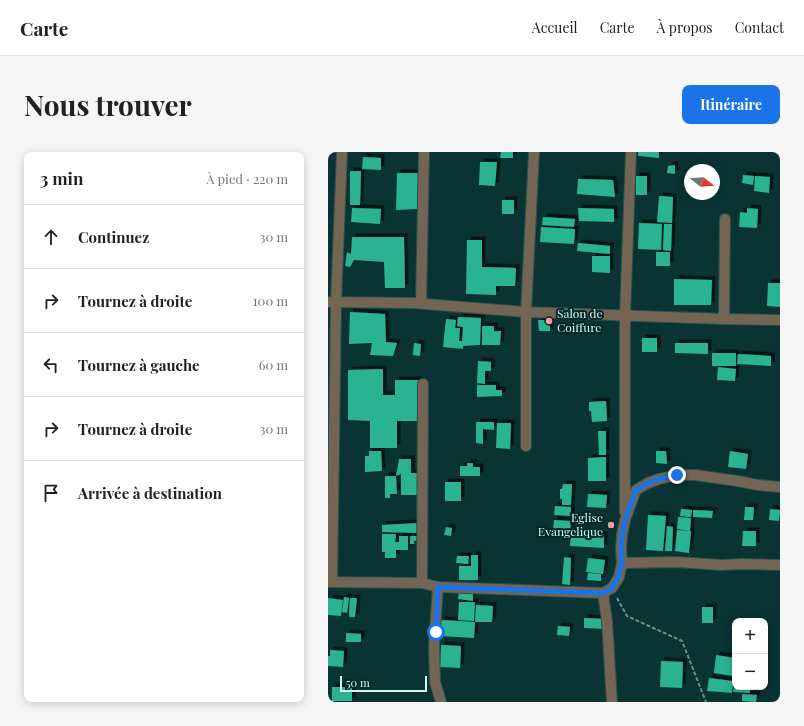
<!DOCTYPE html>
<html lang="fr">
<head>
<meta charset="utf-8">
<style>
	body { margin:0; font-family:"Playfair Display",serif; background:#f6f6f6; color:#202124 }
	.controls { position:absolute; right:12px; bottom:12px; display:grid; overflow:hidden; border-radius:8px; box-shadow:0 2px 10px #0003 }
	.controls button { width:36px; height:36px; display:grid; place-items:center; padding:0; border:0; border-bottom:1px solid #e0e0e0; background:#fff; color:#202124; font:20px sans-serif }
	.compass { position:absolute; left:356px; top:12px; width:36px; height:36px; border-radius:50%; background:#fff; box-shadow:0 2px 10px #0003; rotate:107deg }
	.scale { position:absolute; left:12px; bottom:10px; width:87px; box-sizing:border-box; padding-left:4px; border:2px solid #d2f7f4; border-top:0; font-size:11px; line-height:14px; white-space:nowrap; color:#d2f7f4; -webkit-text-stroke:3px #002a29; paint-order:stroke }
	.stop { position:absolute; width:12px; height:12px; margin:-9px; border:3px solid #1a73e8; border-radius:50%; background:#fff }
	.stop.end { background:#1a73e8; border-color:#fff; box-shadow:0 1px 4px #0008 }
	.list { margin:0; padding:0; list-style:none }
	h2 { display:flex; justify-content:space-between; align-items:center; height:52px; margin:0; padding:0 16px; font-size:17px }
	h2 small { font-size:13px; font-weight:400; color:#757577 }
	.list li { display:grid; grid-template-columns:26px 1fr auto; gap:12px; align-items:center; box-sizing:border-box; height:64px; padding:0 16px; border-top:1px solid #e0e0e0 }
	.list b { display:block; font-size:15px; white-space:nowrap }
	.list em { font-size:13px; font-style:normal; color:#757577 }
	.icon { flex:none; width:22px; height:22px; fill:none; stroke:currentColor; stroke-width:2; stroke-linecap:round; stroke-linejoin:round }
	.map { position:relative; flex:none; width:452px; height:550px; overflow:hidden; border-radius:8px }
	header { display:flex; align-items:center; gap:24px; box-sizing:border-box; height:56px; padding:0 20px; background:#fff; border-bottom:1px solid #e0e0e0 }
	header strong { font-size:19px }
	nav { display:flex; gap:22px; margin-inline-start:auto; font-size:14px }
	.intro { display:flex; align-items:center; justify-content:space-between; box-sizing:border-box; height:96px; padding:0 24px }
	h1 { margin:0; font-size:28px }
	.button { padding:10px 18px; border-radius:8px; background:#1a73e8; color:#fff; font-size:14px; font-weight:700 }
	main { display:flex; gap:24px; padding:0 24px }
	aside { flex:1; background:#fff; border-radius:8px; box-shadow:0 2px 10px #0003 }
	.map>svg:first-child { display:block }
</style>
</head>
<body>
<header>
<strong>Carte</strong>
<nav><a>Accueil</a><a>Carte</a><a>À propos</a><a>Contact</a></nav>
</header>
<div class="intro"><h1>Nous trouver</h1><a class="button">Itinéraire</a></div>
<main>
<aside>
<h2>3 min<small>À pied · 220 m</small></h2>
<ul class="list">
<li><svg class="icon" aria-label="ahead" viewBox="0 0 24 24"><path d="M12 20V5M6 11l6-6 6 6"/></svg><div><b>Continuez</b></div><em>30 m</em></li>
<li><svg class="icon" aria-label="right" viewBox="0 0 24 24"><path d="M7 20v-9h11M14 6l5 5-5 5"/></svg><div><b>Tournez à droite</b></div><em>100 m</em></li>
<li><svg class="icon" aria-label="left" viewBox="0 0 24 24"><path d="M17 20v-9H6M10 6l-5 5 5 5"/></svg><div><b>Tournez à gauche</b></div><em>60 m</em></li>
<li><svg class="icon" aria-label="right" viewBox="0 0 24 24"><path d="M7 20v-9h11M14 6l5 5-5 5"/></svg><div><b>Tournez à droite</b></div><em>30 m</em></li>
<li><svg class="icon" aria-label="arrive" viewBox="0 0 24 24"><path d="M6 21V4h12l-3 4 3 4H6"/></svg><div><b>Arrivée à destination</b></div></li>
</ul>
</aside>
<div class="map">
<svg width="452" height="550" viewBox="0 0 452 550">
	<defs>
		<filter id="shadow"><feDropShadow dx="3.5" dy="-3.5" stdDeviation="0" flood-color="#0009"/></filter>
	</defs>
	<rect width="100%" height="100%" fill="#093433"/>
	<!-- building -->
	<g fill="#2bb392" filter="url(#shadow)">
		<polygon points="173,0 185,0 185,6 172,6"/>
		<polygon points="310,0 331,0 331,6 310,4"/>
		<polygon points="35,5 53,6 53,18 34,17"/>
		<polygon points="152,10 169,10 167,34 151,33"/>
		<polygon points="347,13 347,22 339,21 340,14"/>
		<polygon points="22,19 33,19 32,53 22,53"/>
		<polygon points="69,21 90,21 89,57 68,58"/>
		<polygon points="415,23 426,24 425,33 414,31"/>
		<rect x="308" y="24" width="11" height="19"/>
		<polygon points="427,24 442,25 441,41 426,39"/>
		<polygon points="250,27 285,28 287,45 249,42"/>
		<polygon points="331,44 345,45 344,71 329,70"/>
		<rect x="174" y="48" width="12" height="14"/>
		<polygon points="24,56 53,57 52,72 23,70"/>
		<polygon points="250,56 286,57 286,70 251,69"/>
		<polygon points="419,56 430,57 429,76 411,75 412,60 419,61"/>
		<polygon points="215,65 247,67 246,75 214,73"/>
		<polygon points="311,71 334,72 333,98 310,97"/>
		<polygon points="336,72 344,72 343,99 335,98"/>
		<polygon points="213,75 247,77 246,92 212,90"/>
		<polygon points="24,85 76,85 77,136 57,136 56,110 26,108 22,115 17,114 19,100 23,102"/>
		<polygon points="139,88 154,88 154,115 188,116 187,134 168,134 168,143 138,142"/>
		<polygon points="250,91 282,94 282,102 249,99"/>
		<rect x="328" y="100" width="14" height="14"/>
		<polygon points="264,104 282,104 282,121 264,120"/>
		<polygon points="346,127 384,128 383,153 346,153"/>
		<polygon points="440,131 452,131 452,155 439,154"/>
		<polygon points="22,160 57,162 58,190 69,191 65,204 42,203 44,191 21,192"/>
		<polygon points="130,165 153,166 152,193 135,194 135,197 115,195 118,167 128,168 127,176 132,176 131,189 134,189 135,175 129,174"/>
		<polygon points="210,168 222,168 222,179 211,179"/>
		<polygon points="154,174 166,174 166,179 173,179 172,193 154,193"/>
		<rect x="314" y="186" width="15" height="14"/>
		<polygon points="86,191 93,192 92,204 85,203"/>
		<polygon points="347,191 380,191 380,202 347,201"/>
		<rect x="384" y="201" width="24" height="13"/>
		<polygon points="410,202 443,204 443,214 409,212"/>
		<polygon points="150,209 163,210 163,219 157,219 157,232 149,231"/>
		<polygon points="390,215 408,217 407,229 389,228"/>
		<polygon points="55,217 55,243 45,243 67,243 67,228 91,228 91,269 69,269 69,296 42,296 42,269 20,268 20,218"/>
		<polygon points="149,233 168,233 168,238 174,238 174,244 149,245"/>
		<polygon points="278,249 279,269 264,270 263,259 261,259 261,250"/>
		<polygon points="148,270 166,270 166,278 155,277 155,292 148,291"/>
		<polygon points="169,271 183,271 182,297 168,296"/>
		<polygon points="270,279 278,279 278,303 271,303"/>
		<polygon points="41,299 53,299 54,319 37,320 37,304 41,304"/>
		<polygon points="328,299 338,299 339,312 328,311"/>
		<polygon points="402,299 420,302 418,317 400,315"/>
		<polygon points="278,305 278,329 260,329 260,306"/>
		<polygon points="71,307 83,307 83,321 90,321 90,343 73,343 73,322 68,324"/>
		<polygon points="139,311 145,311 145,315 152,315 152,324 132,324 132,314 139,314"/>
		<polygon points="57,324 68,324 69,342 62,342 62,346 57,346"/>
		<rect x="117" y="330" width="16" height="19"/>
		<polygon points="235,332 244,332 243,353 234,353 234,347 232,347 232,337 234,337"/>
		<polygon points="260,342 279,343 278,356 259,355"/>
		<polygon points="227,354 243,355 243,364 226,363"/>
		<polygon points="417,355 426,355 425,368 416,368"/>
		<polygon points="353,357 364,358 363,365 352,364"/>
		<polygon points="442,357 452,358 451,369 441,368"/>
		<polygon points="365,358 385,359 384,366 365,365"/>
		<polygon points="320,363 338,364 335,399 318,398"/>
		<polygon points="350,365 363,366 362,379 349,377"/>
		<polygon points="226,368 243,369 242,380 225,379"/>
		<polygon points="91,371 90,381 54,380 54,373"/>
		<polygon points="339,374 345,375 344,399 337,399"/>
		<polygon points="118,375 124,376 123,384 116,383"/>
		<polygon points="349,378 363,379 361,401 347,399"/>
		<polygon points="415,379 428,379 428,394 414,394"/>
		<polygon points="243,381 276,383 276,396 242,394"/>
		<polygon points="54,382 68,382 67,390 71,390 71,384 80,384 80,398 68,398 68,406 57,406 57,400 54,400"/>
		<polygon points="82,384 90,384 89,389 86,389 86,392 82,392"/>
		<polygon points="143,403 150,403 150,428 131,428 131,414 143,414"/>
		<polygon points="129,404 141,404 140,412 128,411"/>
		<polygon points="236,405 243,406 242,433 234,432"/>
		<polygon points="260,406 277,408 275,422 258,420"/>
		<polygon points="260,421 273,422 273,429 259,428"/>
		<polygon points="131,440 145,442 145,449 130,447"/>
		<polygon points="16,445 21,446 19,461 14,460"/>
		<polygon points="0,446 15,448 13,464 0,463"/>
		<polygon points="22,446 29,446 27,465 21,465"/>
		<polygon points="131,450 147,450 146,469 130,468"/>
		<polygon points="148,453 165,454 164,470 147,470"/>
		<rect x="374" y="455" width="11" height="16"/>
		<polygon points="256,466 277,467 277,477 256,476"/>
		<polygon points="113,468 147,470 146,486 112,484"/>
		<polygon points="230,474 242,475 241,484 229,483"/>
		<polygon points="18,481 33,482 33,490 18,490"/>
		<polygon points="113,493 133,494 132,516 112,515"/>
		<polygon points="2,498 16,499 15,515 0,514 0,504 2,504"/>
		<polygon points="388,503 407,506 405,524 386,521"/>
		<polygon points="333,509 355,510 354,536 332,535"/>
		<polygon points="381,526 405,529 404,541 379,539"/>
		<rect x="4" y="535" width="20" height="14"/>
		<polygon points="406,535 422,535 422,541 405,540"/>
		<polygon points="414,542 429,543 428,550 414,549"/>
	</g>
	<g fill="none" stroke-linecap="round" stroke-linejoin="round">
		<defs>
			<g id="minor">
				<polyline points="0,150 85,151 198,160 396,167 452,168"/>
				<polyline points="93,151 96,0"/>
				<polyline points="396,167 397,67"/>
				<polyline points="198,294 198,160 206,0"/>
				<polyline points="297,360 297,163 303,0"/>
				<polyline points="294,411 349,410 393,413 414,412 452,413"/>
				<polyline points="0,430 94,431 110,435 275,441 284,436 291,425 294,411 293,397 294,383 297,368 302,354 308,338 320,331 331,327 349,323 367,323 410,329 430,333 452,335"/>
				<polyline points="4,430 8,150 14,0"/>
				<polyline points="94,431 95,232"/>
				<polyline points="110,435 106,493 107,530 113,550"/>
				<polyline points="275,441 279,469 284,550"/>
			</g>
		</defs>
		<!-- minor casing -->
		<use href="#minor" stroke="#295352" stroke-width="12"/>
		<!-- path -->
		<polyline stroke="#67908e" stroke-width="2" stroke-dasharray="4 2" stroke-linecap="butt" points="289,446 299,464 354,489 378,550"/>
		<!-- minor -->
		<use href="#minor" stroke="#746552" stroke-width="10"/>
	</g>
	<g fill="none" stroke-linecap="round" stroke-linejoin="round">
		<!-- route -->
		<polyline stroke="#1a73e8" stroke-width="5" points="108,480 110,435 275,441 284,436 290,425 294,411 293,397 294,383 297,368 302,354 308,338 320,331 331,327 349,323"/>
	</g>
	<!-- markers -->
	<g fill="#f49aa5" stroke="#002a29" stroke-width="1.5">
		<circle cx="221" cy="169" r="4"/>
		<circle cx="283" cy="373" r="4"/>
	</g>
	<g text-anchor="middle" stroke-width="4" stroke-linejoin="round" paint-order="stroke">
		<!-- poi labels -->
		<g font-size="12" fill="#d2f7f4" stroke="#002a29" text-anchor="start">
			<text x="229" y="166">Salon de<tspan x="229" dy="14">Coiffure</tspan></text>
			<text x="275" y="370" text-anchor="end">Eglise<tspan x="275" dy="14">Evangelique</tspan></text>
		</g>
	</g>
</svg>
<div class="controls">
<button>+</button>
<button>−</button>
</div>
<svg class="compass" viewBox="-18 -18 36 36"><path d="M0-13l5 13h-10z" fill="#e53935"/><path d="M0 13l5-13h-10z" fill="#757577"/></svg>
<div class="scale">50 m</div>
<div class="stop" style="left:108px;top:480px"></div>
<div class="stop end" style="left:349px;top:323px"></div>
</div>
</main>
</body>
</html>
